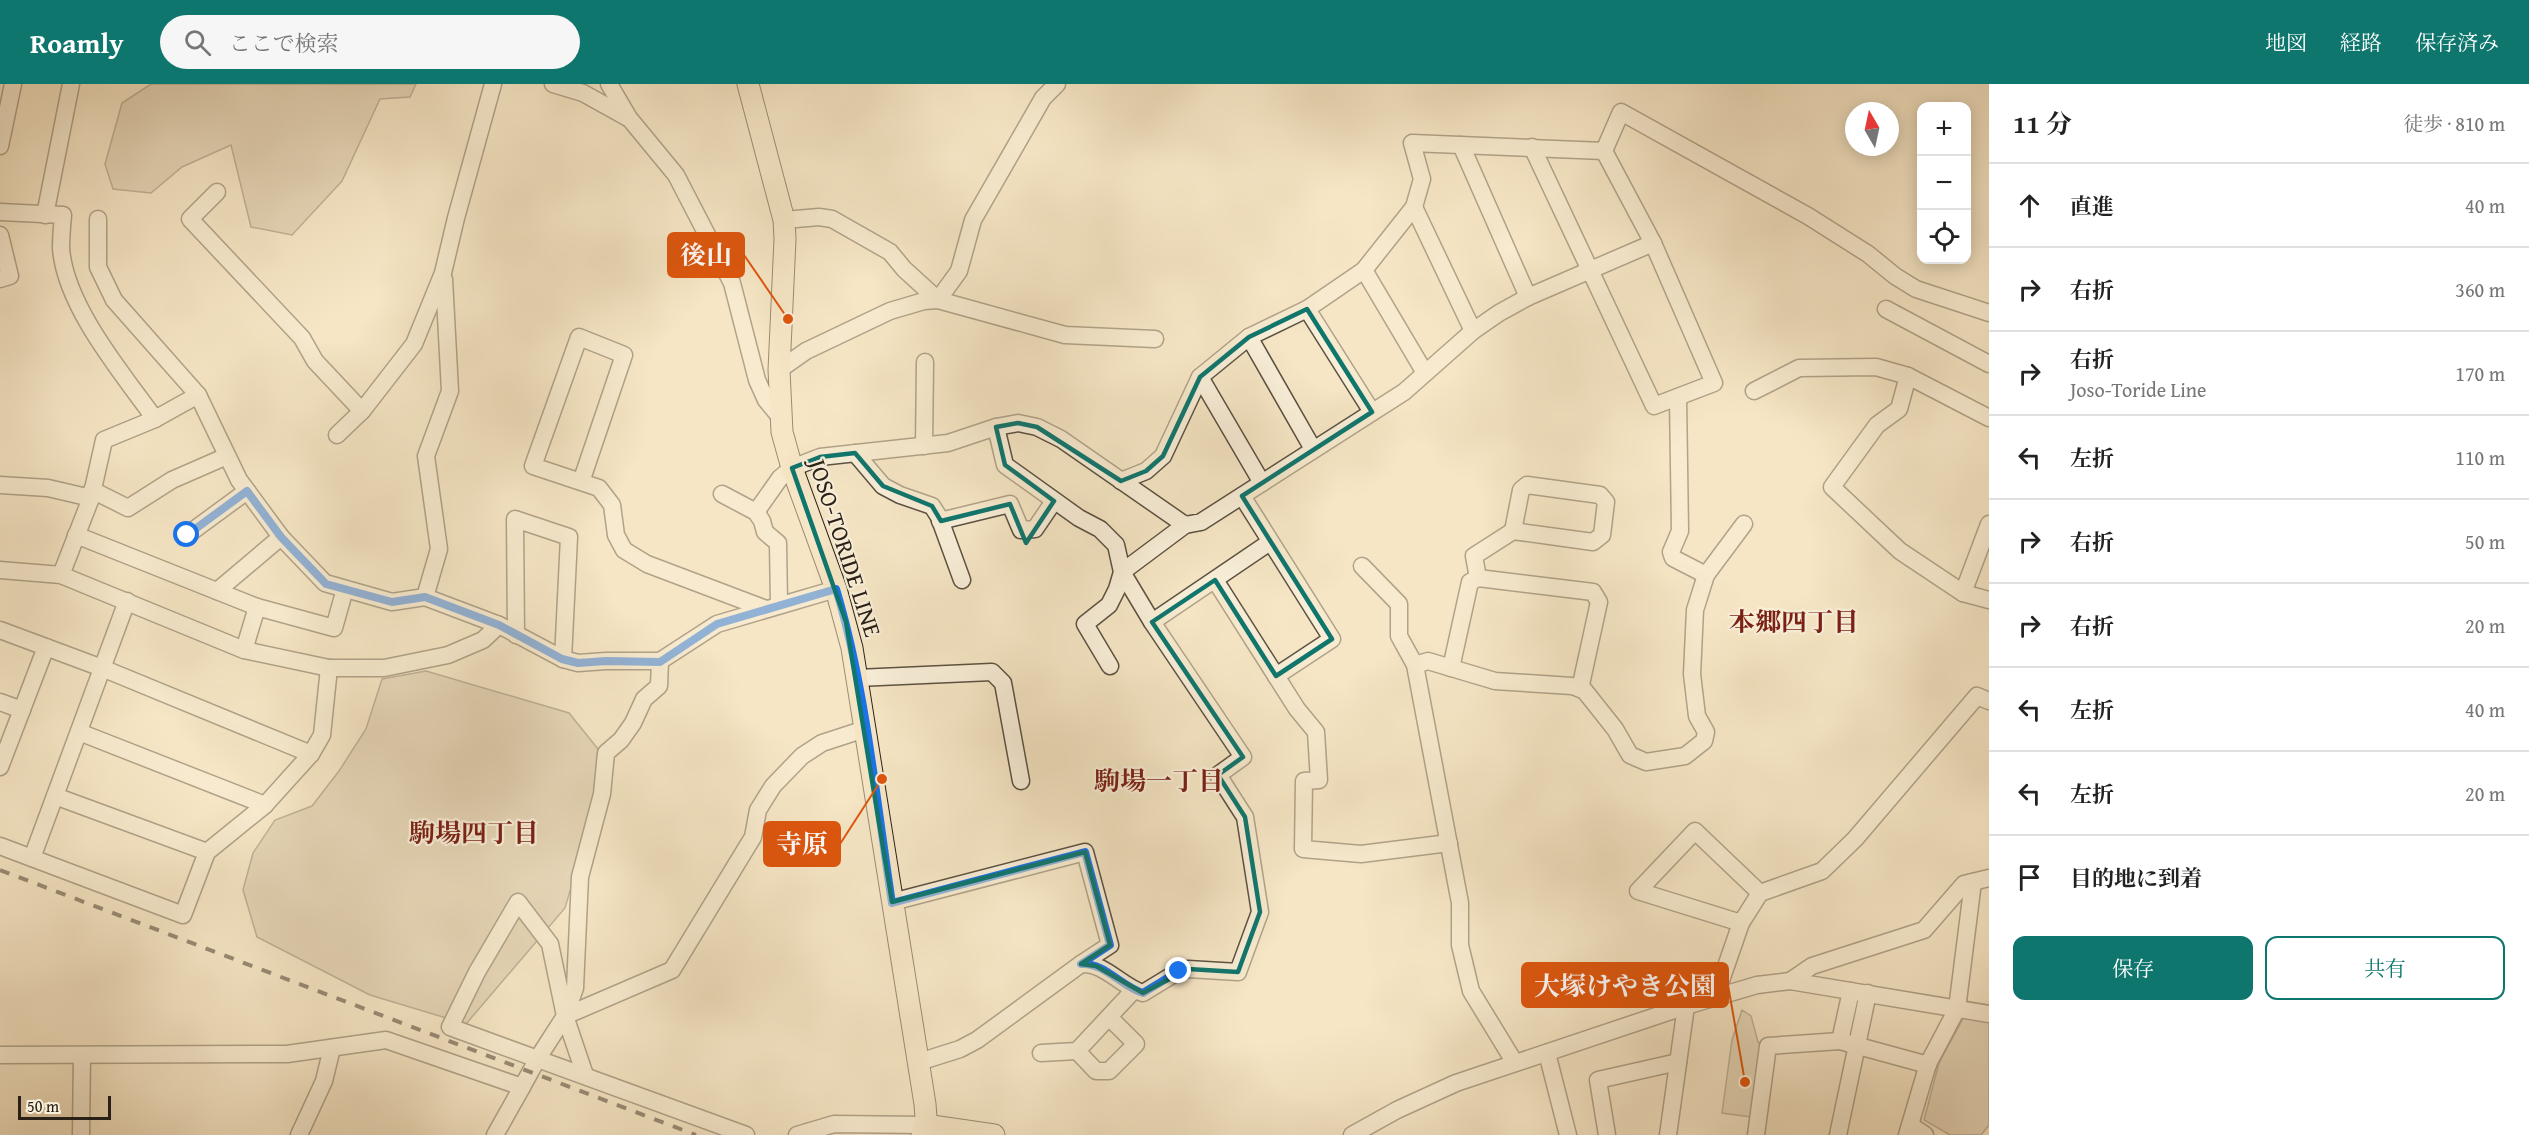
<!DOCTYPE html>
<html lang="ja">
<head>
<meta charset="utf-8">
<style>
	body { margin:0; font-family:"Gentium Book Plus","Noto Serif JP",serif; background:#f6f6f6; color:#222 }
	.controls { position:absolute; right:18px; top:18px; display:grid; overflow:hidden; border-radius:12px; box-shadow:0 3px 15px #0003 }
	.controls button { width:54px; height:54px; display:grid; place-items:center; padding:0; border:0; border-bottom:2px solid #e0e0e0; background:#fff; color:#222; font:30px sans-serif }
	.compass { position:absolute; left:1845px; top:18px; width:54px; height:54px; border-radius:50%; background:#fff; box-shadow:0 3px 15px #0003; rotate:351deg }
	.scale { position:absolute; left:18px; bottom:15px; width:93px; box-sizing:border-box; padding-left:6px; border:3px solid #292017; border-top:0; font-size:16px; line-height:21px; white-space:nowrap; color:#292017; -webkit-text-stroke:4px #f9efd9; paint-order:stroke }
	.stop { position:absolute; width:18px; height:18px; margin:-14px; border:4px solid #1a73e8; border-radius:50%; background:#fff }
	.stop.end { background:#1a73e8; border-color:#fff; box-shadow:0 2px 6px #0008 }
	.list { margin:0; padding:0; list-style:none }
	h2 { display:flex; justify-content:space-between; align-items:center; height:78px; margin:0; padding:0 24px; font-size:26px }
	h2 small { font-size:20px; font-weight:400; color:#767676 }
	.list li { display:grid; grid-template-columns:39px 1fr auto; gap:18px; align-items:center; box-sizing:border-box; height:84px; padding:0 24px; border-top:2px solid #e0e0e0 }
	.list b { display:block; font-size:22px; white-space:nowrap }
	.list p { margin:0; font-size:20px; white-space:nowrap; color:#767676 }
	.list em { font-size:20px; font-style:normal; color:#767676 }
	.actions { display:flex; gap:12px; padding:18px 24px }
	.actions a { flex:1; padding:14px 0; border:2px solid #0f766e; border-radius:12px; text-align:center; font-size:21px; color:#0f766e }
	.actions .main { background:#0f766e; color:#fff }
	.icon { flex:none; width:33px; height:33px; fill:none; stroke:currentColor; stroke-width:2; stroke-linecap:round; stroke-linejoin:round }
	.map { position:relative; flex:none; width:1989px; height:1051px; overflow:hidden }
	header { display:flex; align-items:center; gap:36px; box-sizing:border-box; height:84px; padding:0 30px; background:#0f766e; color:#fff }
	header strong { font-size:28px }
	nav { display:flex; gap:33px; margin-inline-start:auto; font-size:21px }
	.search { width:420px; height:54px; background:#f6f6f6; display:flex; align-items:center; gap:15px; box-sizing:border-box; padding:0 21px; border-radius:33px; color:#767676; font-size:22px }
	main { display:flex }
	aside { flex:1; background:#fff }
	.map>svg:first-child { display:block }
</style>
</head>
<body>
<header>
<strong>Roamly</strong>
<div class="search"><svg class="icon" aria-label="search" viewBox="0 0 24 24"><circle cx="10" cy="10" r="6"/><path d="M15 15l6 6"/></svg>ここで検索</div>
<nav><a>地図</a><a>経路</a><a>保存済み</a></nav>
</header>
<main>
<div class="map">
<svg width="1989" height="1051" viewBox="0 0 1989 1051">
	<rect width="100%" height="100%" fill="#f6e6c5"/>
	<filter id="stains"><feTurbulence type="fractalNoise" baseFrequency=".00333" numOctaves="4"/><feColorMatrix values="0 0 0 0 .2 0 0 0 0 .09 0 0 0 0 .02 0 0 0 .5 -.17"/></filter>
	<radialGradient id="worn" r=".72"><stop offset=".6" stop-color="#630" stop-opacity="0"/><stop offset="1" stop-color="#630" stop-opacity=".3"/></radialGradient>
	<!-- green -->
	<g fill="#d3c4a7" stroke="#7e725f" stroke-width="1.5">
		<polygon points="151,0 416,0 410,13 380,15 342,97 292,151 251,143 231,61 182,83 151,109 113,105 105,80 122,19"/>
		<polygon points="426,587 569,629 598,665 591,736 565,824 466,940 370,911 257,853 243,806 253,769 275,736 312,722 339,687 366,645 382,595"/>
		<polygon points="1742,926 1751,932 1758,958 1768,968 1758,1034 1722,1029 1732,956"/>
		<polygon points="1964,933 1989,935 1989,1041 1981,1051 1950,1051 1924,1036 1939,979"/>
	</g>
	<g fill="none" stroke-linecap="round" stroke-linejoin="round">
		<defs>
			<g id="minor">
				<polyline points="553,0 583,9 628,34"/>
				<polyline points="609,0 629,34 676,91 732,199 757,296 766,316 780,333"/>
				<polyline points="1461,61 1528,213"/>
				<polyline points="0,62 13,0"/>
				<polyline points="1532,63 1654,322 1714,299 1653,159 1604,67"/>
				<polyline points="1604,67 1621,28 1808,132 1868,170 1895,192 1916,205 1989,229"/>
				<polyline points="217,108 190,135 302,254 315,277 362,327"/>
				<polyline points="1414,123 1473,247"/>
				<path d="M0,128L63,131C62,142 61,154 61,164C65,222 122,289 155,335L198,311"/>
				<polyline points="45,131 71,0"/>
				<polyline points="98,135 98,183 114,216 198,311 239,396 281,453 325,499 392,518 425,513 499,541"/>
				<polyline points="784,136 819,133 832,135 890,168 904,185 938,216 959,187 973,136 1043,14 1057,0"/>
				<polyline points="0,151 10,192 0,195"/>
				<polyline points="1364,186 1425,289"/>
				<polyline points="1307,225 1372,328"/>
				<polyline points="1886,225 1989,280"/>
				<polyline points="1249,253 1313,365"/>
				<polyline points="779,286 806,267 890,227 924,217 938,216 1065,251 1155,255"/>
				<polyline points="1908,292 1899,325 1877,341 1832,403 1900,467 1963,509 1989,516"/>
				<polyline points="1200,293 1262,399"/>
				<polyline points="1754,307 1799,284 1876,283 1908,292 1989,334"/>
				<polyline points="1678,313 1680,447 1671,468 1673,474 1706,491"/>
				<polyline points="996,343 1005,381 1079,434 1100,445 1116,461 1122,488 1117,505 1109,521 1085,540 1110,582"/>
				<polyline points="337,351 362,327 414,260 443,189 456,134 493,0"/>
				<polyline points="924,362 925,278"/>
				<polyline points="855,369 883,402 900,411 932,422 939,433 962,496"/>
				<polyline points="1121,397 1146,387 1163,372 1200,293 1249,253 1307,225 1364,186 1414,123 1422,95 1412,59 1604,67"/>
				<polyline points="581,398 624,271 579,253 533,382 599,404 612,421 616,451 624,466 647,480 766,525"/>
				<polyline points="0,401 48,404 91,414 61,491"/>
				<polyline points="92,406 128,424 172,396 227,372"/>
				<polyline points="722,410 756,428 762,437 765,448 778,459 779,521"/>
				<polyline points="1242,412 1332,555 1276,592"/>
				<polyline points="91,414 104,356 155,335"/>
				<polyline points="756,428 780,394 792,384 820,373 948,359 996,343 1018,339 1037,343 1061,355 1185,441 1201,438 1404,308 1473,247 1499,229 1528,213 1653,159"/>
				<polyline points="940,437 1010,420 1021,446 1035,445 1054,417"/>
				<polyline points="76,451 257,523 334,544 345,505"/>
				<polyline points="187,451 247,407"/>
				<polyline points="1362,482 1399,520 1399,552 1415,581 1460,819 1460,861 1471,907 1515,979"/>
				<polyline points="0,486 61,491 244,566 329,584 384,584 448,571 483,556 499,541 563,575 578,579 606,577 660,577 717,540 836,505"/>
				<polyline points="1478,494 1474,472 1513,447 1593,458 1602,451 1606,418 1600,411 1527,401 1521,406 1513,447"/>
				<polyline points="1215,496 1297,625 1316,648 1319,696 1304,697 1303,765 1361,770 1449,759"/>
				<polyline points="217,507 281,453"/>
				<polyline points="1963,509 1989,440"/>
				<polyline points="425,513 439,465 426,372 450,307 444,195"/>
				<polyline points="1152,538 1270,458"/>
				<polyline points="0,546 102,584 311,670"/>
				<polyline points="516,551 515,435 569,453 563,575"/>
				<polyline points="244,566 257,523"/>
				<polyline points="1415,581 1428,577 1495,597 1572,602 1584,606 1615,645 1630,671 1646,678 1685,672 1704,657 1706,648 1697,632 1692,590 1695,526 1706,491 1744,440"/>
				<polyline points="1451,584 1470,498 1478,494 1593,508 1599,518 1580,605"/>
				<polyline points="857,594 992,588 1003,599 1021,697"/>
				<polyline points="0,618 22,626"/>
				<polyline points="79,648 265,721"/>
				<polyline points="0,683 46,563"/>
				<polyline points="55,712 207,768"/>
				<polyline points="0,762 183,831 207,768 265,721 311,670 322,651 329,584"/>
				<polyline points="32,774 127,517"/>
				<polyline points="892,818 1085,768 1110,861 1081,880"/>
				<polyline points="1741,839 1638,807 1695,747 1760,809"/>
				<polyline points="1790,897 1812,882 1924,846 1964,800 1989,794"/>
				<polyline points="1851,907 1840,957 1928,981"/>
				<polyline points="1715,914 1741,839 1760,809 1822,787 1855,755 1977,612 1989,617"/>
				<polyline points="565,932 550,860 518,818 477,888 450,943 746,1051"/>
				<polyline points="1077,967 1096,987 1109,987 1136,960 1109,933"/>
				<polyline points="1041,969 1077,967 1134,906"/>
				<polyline points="1547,969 1568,1051"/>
				<polyline points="0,971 287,970 386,956 522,1003 538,974 565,932 672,886 753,753 758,726 773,702 802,672 822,659 865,645"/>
				<path d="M919,978L960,965L977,956L1081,880C1104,878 1122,903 1143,909L1179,887L1188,885L1238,888L1260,828L1245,733L1218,691L1243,673L1152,538L1122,488L1185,441"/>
				<polyline points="585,991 565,932 575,904 580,793 602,710 606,669 621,656 633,639 644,615 659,602 660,577"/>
				<polyline points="1910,1041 1925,1051"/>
				<polyline points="81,1051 82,971"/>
				<polyline points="299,1051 324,997 332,964"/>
				<polyline points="495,1051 522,1003"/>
				<polyline points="797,1051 834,1040 925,1041"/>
				<polyline points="1352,1051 1397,1026 1456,999 1686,922 1757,901 1790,897 1989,930"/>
				<polyline points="1607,1051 1598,996 1678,978"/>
				<polyline points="1668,1051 1686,922"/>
				<polyline points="1756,1051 1768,962 1840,957"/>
				<polyline points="1838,1051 1868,909"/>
				<polyline points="1907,1051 1928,980 1957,925 1973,798"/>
			</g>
			<g id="major">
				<polyline points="748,0 784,136 785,155 779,286 782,348 792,384 836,505 852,564 925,1020 926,1034 922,1051"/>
				<polyline points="925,1041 994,1051"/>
			</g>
		</defs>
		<!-- minor casing -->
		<use href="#minor" stroke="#5c5242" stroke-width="19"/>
		<!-- major casing -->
		<use href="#major" stroke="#292017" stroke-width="23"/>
		<!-- minor -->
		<use href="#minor" stroke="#f9efd9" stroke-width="16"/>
		<!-- major -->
		<use href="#major" stroke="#f6e6c5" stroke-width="21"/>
		<!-- rail -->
		<polyline stroke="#292017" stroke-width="4" stroke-dasharray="10 10" stroke-linecap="butt" points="0,786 696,1051"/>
	</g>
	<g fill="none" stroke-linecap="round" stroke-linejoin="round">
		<!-- route -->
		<path stroke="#1a73e8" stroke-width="8" d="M187,451L247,407L281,453L326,500L392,518L425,513L499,541L562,575L578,579L606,577L660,578L717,540L836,505C866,604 876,716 892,819L1085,768L1110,861L1081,880C1104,878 1122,903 1143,909L1179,887"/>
	</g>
	<!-- marked area -->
	<path d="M0 0H1989V1051H0ZM1307,225L1372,328L1242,412L1332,555L1276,592L1215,496L1152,538L1243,673L1218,691L1245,733L1260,828L1238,888L1188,885L1143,909L1096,882L1081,880L1110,861L1085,768L892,818L846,538L792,384L820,373L855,369L883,402L932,422L941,437L1010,420L1026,459L1054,417L1005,381L996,343L1018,339L1037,343L1121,397L1146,387L1163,372L1200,293L1249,253Z" fill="#f6e6c5" fill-opacity=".55" fill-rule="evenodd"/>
	<path fill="none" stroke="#0f766e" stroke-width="4.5" stroke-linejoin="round" d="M1307,225L1372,328L1242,412L1332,555L1276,592L1215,496L1152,538L1243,673L1218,691L1245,733L1260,828L1238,888L1188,885L1143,909L1096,882L1081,880L1110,861L1085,768L892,818L846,538L792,384L820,373L855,369L883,402L932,422L941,437L1010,420L1026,459L1054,417L1005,381L996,343L1018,339L1037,343L1121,397L1146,387L1163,372L1200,293L1249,253Z"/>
	<g text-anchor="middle" stroke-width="4.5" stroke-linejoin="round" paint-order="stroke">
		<!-- street labels -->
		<g font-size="24" fill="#292017" stroke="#f9efd9">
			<text transform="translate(845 464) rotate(72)" y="8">JOSO-TORIDE LINE</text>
		</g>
		<!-- neighbourhood labels -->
		<g font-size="26" font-weight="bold" fill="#7a1f14" stroke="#f9efd9">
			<text x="1794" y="547">本郷四丁目</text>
			<text x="1159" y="706">駒場一丁目</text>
			<text x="474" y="758">駒場四丁目</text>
		</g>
	</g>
	<!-- callouts -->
	<path fill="none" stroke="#de560d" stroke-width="2" d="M788 235L744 171M882 695L840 760M1745 998L1728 901"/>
	<g fill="#de560d" stroke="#f9efd9" stroke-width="2">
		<circle cx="788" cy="235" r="6"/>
		<circle cx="882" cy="695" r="6"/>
		<circle cx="1745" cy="998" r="6"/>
	</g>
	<g fill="#de560d" stroke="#de560d" stroke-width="2">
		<rect x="668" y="149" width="76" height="44" rx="6"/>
		<rect x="764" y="738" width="76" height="44" rx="6"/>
		<rect x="1522" y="879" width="206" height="44" rx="6"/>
	</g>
	<g font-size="26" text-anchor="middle" font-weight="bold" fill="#fff">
		<text x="706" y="180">後山</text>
		<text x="802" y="769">寺原</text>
		<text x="1625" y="911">大塚けやき公園</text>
	</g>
	<rect width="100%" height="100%" filter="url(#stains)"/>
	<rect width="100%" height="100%" fill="url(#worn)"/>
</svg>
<div class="controls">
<button>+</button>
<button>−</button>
<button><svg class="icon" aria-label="locate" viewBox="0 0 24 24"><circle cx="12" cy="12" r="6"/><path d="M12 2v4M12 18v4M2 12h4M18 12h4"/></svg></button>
</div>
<svg class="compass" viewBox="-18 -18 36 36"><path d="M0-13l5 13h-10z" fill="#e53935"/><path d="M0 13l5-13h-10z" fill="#767676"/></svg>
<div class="scale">50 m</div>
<div class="stop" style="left:187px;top:451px"></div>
<div class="stop end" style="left:1179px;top:887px"></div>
</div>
<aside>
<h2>11 分<small>徒歩 · 810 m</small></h2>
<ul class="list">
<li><svg class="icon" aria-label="ahead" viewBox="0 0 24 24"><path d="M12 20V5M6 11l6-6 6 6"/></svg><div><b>直進</b></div><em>40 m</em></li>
<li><svg class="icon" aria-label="right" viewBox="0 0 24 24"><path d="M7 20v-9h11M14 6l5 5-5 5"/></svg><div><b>右折</b></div><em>360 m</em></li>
<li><svg class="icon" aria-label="right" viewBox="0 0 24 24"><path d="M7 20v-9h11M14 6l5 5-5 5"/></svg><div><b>右折</b><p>Joso-Toride Line</p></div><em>170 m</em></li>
<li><svg class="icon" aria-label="left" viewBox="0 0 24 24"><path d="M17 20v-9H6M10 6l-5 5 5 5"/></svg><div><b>左折</b></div><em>110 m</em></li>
<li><svg class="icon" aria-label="right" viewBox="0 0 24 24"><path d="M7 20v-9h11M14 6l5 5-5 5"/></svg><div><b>右折</b></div><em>50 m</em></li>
<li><svg class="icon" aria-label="right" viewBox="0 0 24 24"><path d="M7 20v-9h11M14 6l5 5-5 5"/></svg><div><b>右折</b></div><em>20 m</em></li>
<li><svg class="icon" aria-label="left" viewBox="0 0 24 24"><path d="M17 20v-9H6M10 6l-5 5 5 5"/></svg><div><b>左折</b></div><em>40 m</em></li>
<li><svg class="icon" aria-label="left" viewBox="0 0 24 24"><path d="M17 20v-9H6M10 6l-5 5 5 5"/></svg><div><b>左折</b></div><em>20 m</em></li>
<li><svg class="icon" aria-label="arrive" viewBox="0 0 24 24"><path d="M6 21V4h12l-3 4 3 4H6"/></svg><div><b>目的地に到着</b></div></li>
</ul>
<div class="actions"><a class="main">保存</a><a>共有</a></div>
</aside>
</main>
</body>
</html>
